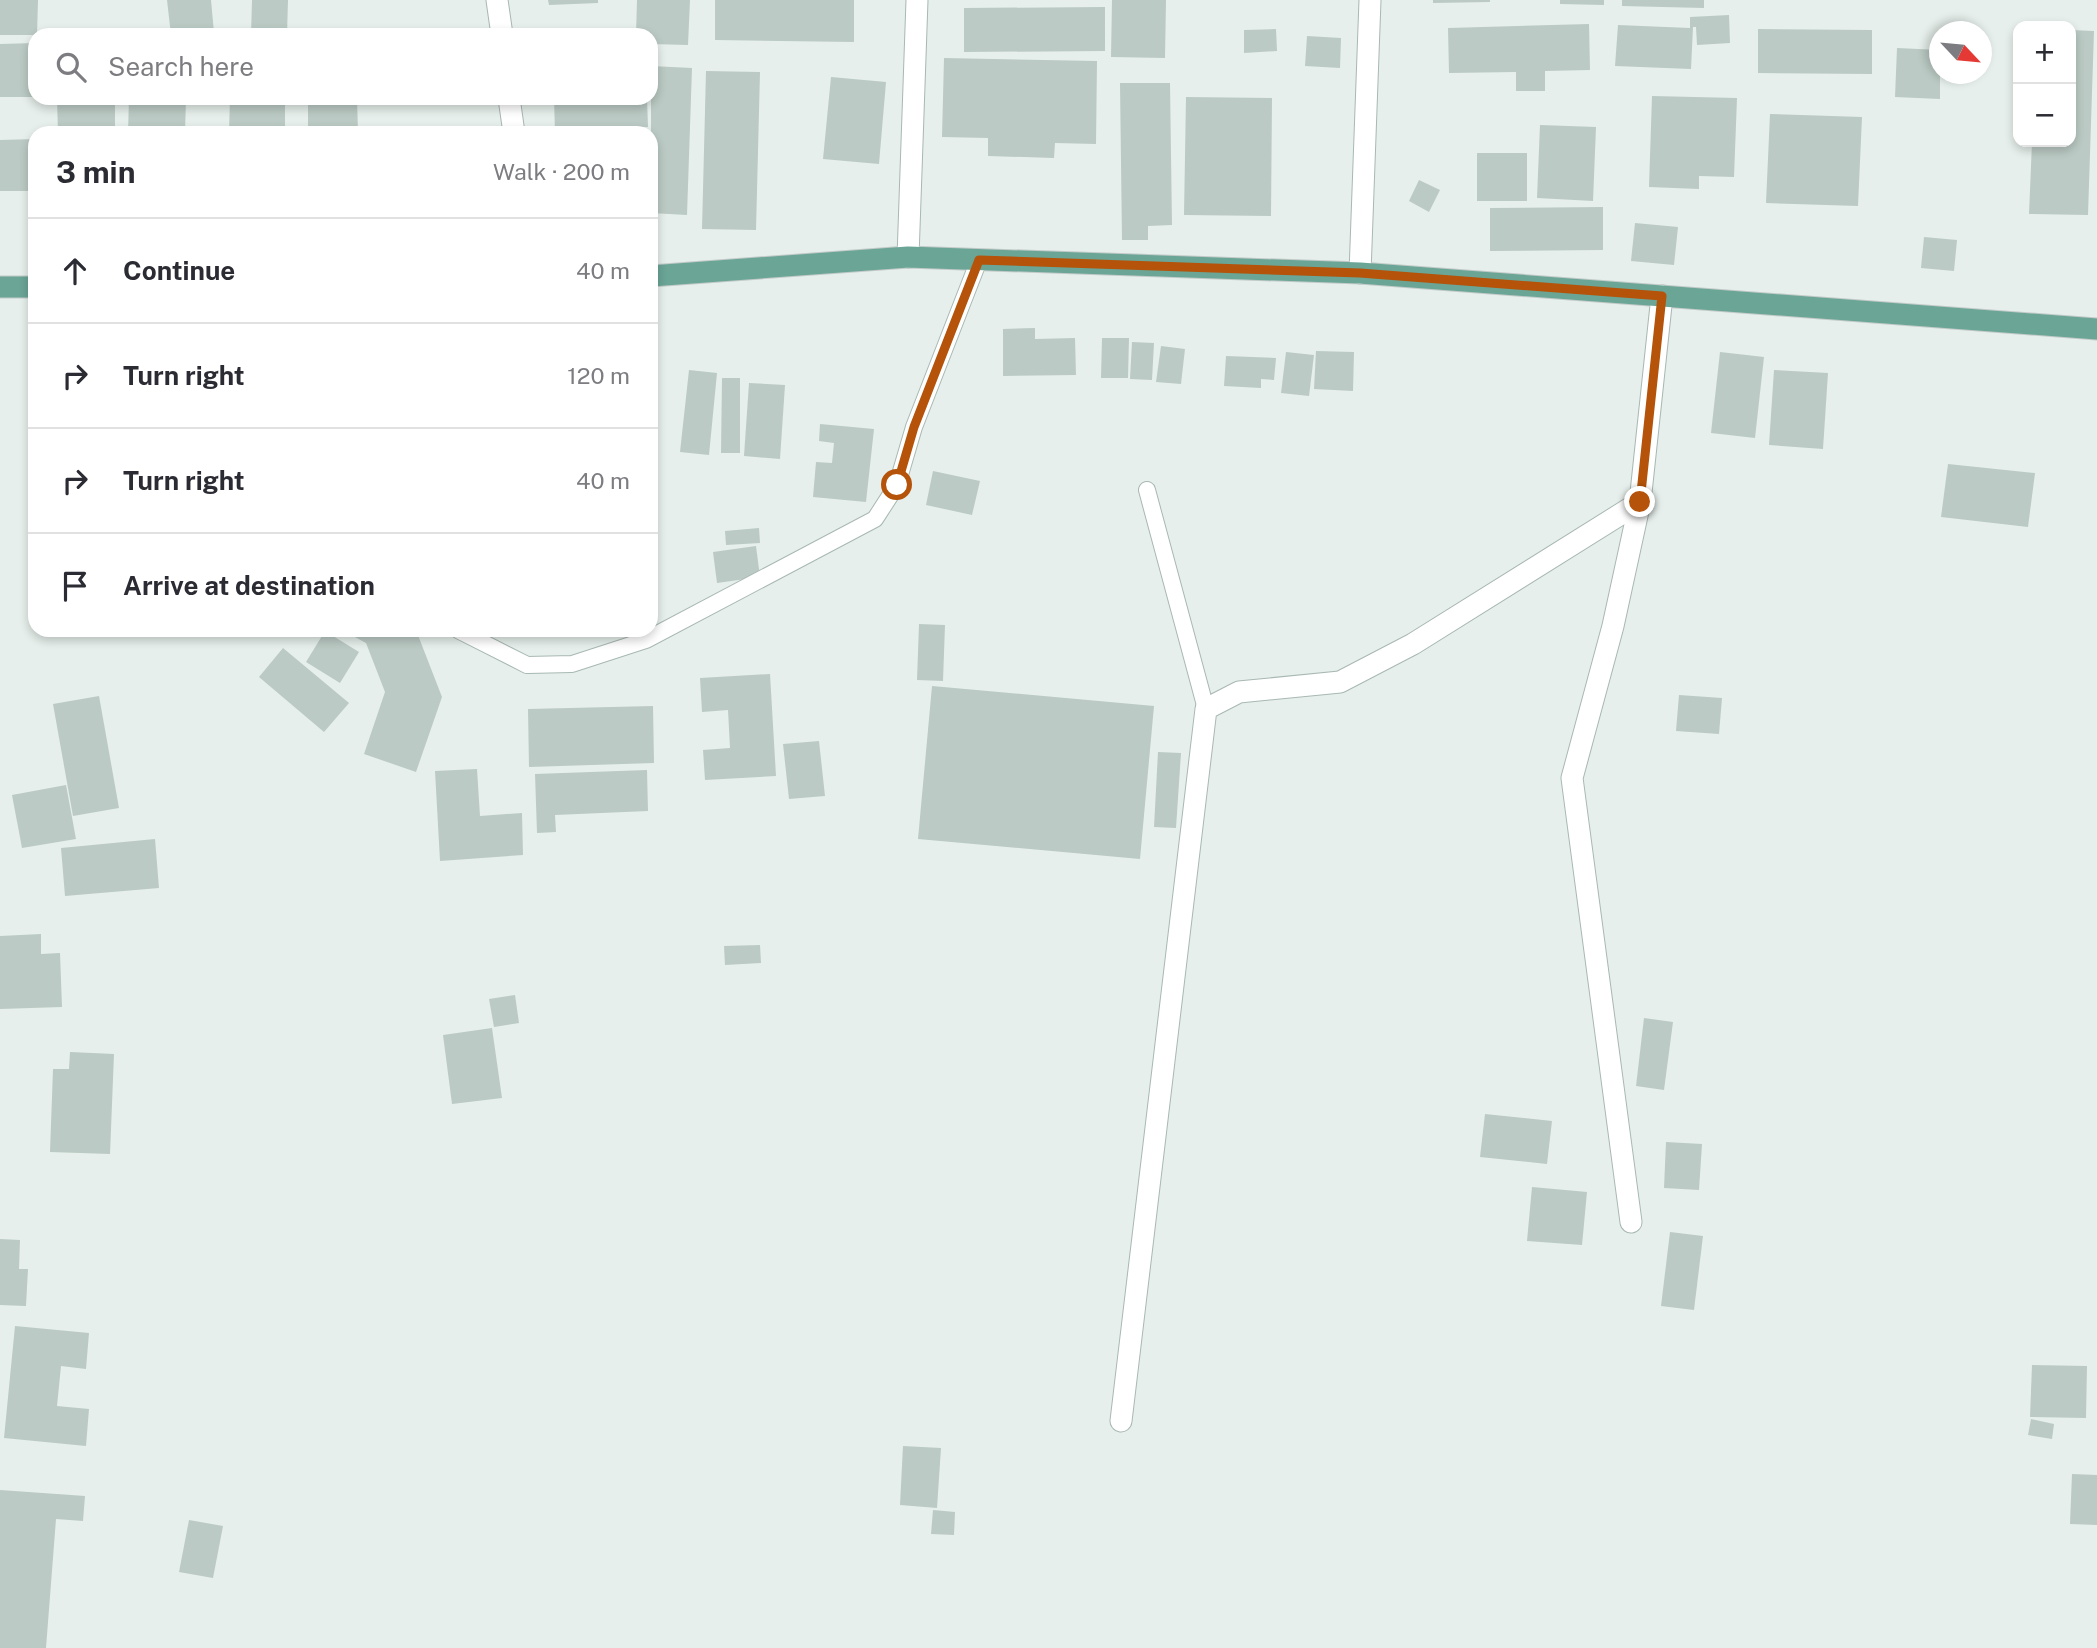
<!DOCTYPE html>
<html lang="en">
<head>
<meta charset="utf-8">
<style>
	body { margin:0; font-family:"Public Sans",sans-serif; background:#f7f7f7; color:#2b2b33 }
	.controls { position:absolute; right:21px; top:21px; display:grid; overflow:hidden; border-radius:14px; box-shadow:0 4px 10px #0003 }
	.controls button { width:63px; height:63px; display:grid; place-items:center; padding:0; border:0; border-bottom:2px solid #e1e1e2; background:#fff; color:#2b2b33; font:35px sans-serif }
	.compass { position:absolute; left:1929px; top:21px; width:63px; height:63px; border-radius:50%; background:#fff; box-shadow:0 4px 10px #0003; rotate:116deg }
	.stop { position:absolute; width:21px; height:21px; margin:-16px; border:5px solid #b45309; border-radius:50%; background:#fff }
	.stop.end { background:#b45309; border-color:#fff; box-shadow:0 2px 7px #0008 }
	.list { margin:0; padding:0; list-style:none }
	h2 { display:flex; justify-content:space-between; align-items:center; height:91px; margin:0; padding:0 28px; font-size:30px }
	h2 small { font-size:23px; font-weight:400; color:#7c7c81 }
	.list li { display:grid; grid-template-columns:46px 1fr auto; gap:21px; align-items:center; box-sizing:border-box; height:105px; padding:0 28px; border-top:2px solid #e1e1e2 }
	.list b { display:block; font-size:26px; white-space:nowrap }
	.list em { font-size:23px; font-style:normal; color:#7c7c81 }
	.icon { flex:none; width:38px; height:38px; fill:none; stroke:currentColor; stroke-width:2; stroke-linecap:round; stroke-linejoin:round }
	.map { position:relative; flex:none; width:2097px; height:1648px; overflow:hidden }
	.search { position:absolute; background:#fff; box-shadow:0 4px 10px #0003; left:28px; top:28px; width:630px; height:77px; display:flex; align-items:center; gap:18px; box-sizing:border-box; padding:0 24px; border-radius:21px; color:#7c7c81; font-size:26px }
	.panel { position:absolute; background:#fff; box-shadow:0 4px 10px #0003; left:28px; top:126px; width:630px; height:511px; border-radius:21px }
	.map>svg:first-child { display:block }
</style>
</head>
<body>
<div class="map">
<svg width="2097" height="1648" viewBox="0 0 2097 1648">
	<rect width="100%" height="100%" fill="#e6efeb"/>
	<!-- building -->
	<g fill="#bbcac4">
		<polygon points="0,0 38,0 37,35 0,35"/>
		<polygon points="167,0 211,0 214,33 171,35"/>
		<polygon points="252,0 288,0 287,35 251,35"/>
		<polygon points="548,0 598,0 598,3 549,5"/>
		<polygon points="637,0 690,0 688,45 651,44 651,35 636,35"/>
		<polygon points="715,0 854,0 854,42 715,40"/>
		<polygon points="1112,0 1166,0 1165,58 1111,57"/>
		<polygon points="1433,0 1490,0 1490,2 1433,3"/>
		<polygon points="1560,0 1604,0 1604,5 1560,4"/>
		<polygon points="1622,0 1704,0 1704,8 1622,6"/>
		<polygon points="1105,7 1105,51 964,52 964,8"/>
		<polygon points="1729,15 1730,43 1697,45 1696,27 1693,27 1691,69 1615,66 1618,25 1690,28 1690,17"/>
		<polygon points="1589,24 1590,70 1545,71 1545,91 1516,91 1516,72 1449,73 1448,28"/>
		<rect x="595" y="29" width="39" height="6"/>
		<polygon points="1276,29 1277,51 1244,53 1244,30"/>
		<polygon points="1758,29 1872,30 1872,74 1758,73"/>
		<polygon points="2071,30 2094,31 2088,215 2029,214 2032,142 2071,142"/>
		<polygon points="1307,36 1341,38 1340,68 1305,66"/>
		<polygon points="35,43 35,97 0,97 0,44"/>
		<polygon points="1897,48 1940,50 1940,99 1895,97"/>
		<polygon points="944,58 1097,61 1096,144 1055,143 1054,158 988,156 988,138 942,137"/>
		<polygon points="651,66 692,68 687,215 651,213"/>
		<polygon points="706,71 760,72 756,230 702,229"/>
		<polygon points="831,77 886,82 879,164 823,159"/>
		<polygon points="1120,83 1170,83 1172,225 1148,226 1148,240 1122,240"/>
		<polygon points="1652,96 1737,98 1734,177 1699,176 1699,189 1649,187"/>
		<polygon points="1186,97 1272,98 1271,216 1184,215"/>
		<polygon points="57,98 115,98 115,133 58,133"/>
		<polygon points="129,98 186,98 185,133 128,133"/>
		<polygon points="230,98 285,98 285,133 229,133"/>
		<polygon points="308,98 357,98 358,133 308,133"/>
		<polygon points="554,98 647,98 648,127 622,128 622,133 555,133"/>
		<polygon points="1770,114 1862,117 1858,206 1766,203"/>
		<polygon points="1540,125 1596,127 1593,201 1537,198"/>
		<polygon points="35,139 35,191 0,191 0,140"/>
		<rect x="1477" y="153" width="50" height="48"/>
		<polygon points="1419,180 1440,190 1429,212 1409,201"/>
		<polygon points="1603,207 1603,250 1490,251 1490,208"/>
		<polygon points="1635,223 1678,227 1674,265 1631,261"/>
		<polygon points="1924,237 1957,240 1954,271 1921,268"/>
		<polygon points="1035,328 1035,339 1075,338 1076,375 1003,376 1003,329"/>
		<polygon points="1102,338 1129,338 1128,378 1101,378"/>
		<polygon points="1132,342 1154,343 1152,380 1130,379"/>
		<polygon points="1161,346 1185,349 1181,384 1156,382"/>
		<polygon points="1316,351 1354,352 1353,391 1314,389"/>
		<polygon points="1286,352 1314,355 1309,396 1281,393"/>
		<polygon points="1720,352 1764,357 1755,438 1711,433"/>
		<polygon points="1226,356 1276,358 1274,380 1261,379 1261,388 1224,386"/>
		<polygon points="689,370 717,373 709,455 680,452"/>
		<polygon points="1774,370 1828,373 1823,449 1769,445"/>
		<polygon points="722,378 740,378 740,453 721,453"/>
		<polygon points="749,383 785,385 780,459 744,456"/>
		<polygon points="820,424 874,429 866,502 813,497 816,462 832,463 834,443 819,441"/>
		<polygon points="1948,464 2035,473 2028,527 1941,517"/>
		<polygon points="933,471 980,481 972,515 926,505"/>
		<polygon points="759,528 760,543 726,545 725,531"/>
		<polygon points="756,546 760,577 717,583 713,552"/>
		<polygon points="919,624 945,625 943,681 917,680"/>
		<polygon points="342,630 416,630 442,697 416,772 364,754 385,692 366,643"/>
		<polygon points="325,631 359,652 340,683 306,662"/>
		<polygon points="283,648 349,703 324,732 259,677"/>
		<polygon points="770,674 776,776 705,780 703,750 730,748 728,710 702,712 700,678"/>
		<polygon points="932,686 1154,706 1140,859 918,839"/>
		<polygon points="1679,695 1722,698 1719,734 1676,731"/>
		<polygon points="99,696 119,808 73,816 53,704"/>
		<polygon points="653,706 654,763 529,767 528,709"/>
		<polygon points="819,741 825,796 789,799 783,744"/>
		<polygon points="1158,752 1181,753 1176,828 1154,827"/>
		<polygon points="477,769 480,816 522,813 523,855 440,861 435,771"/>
		<polygon points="647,770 648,811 555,815 556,832 537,833 535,774"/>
		<polygon points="66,785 76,839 22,848 12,795"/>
		<polygon points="155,839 159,888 65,896 61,848"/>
		<polygon points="41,934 41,954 60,953 62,1007 0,1009 0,936"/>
		<polygon points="760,945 761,963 725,965 724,946"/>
		<polygon points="515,995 519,1023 494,1027 489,999"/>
		<polygon points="1644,1018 1673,1022 1664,1090 1636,1086"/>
		<polygon points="492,1028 502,1098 452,1104 443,1035"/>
		<polygon points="70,1052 114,1054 110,1154 50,1152 53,1069 69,1069"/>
		<polygon points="1485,1114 1552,1121 1547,1164 1480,1157"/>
		<polygon points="1666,1142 1702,1144 1699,1190 1664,1188"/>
		<polygon points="1532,1187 1587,1192 1582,1245 1527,1241"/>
		<polygon points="1670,1232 1703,1236 1694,1310 1661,1306"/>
		<polygon points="0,1239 20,1240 19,1269 28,1269 26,1306 0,1305"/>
		<polygon points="15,1326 89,1333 86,1369 61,1366 57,1406 89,1409 86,1446 4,1438"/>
		<polygon points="2032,1365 2087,1366 2086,1418 2030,1417"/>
		<polygon points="2031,1419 2054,1424 2052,1439 2028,1435"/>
		<polygon points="903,1446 941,1448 937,1508 900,1505"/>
		<polygon points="2072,1474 2097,1475 2097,1525 2070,1524"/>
		<polygon points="0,1490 85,1496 83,1521 56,1519 46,1648 0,1648"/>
		<polygon points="933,1510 955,1512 954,1535 931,1534"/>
		<polygon points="189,1520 223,1526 213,1578 179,1572"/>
	</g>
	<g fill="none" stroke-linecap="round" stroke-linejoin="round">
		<defs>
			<g id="service">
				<polyline points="1147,490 1206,709"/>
				<polyline points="458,630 527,665 572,664 646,640 875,519 897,485 914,427 979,260"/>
			</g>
			<g id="minor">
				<polyline points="497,0 502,35"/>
				<polyline points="509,98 514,133"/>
				<polyline points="908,257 917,0"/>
				<polyline points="1360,273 1370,0"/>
				<polyline points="1631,1222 1572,778 1613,626 1640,502 1662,296"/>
				<polyline points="1121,1421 1206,709 1239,692 1340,682 1413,644 1640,502"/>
			</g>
			<g id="primary">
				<polyline points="651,276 908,257 1360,273 2097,329"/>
				<polyline points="0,287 35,287"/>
			</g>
		</defs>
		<!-- service casing -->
		<use href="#service" stroke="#a8b8b2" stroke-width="18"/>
		<!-- minor casing -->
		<use href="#minor" stroke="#a8b8b2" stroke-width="23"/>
		<!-- primary casing -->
		<use href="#primary" stroke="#c2cac8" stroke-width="23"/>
		<!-- service -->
		<use href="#service" stroke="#fff" stroke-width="16"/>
		<!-- minor -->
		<use href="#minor" stroke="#fff" stroke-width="21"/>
		<!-- primary -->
		<use href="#primary" stroke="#6aa596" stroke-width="21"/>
	</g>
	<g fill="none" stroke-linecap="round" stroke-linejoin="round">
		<!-- route -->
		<polyline stroke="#b45309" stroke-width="9" points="897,485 914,427 979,260 1360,273 1662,296 1640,502"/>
	</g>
</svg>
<div class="controls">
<button>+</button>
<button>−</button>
</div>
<svg class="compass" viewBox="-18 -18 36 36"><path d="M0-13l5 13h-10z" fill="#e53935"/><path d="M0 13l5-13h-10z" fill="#7c7c81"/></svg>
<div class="stop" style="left:897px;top:485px"></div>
<div class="stop end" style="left:1640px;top:502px"></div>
<div class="search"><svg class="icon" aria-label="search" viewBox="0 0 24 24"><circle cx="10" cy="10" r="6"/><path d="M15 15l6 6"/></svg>Search here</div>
<section class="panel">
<h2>3 min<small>Walk · 200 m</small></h2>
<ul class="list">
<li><svg class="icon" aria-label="ahead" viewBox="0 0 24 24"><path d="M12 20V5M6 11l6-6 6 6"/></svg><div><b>Continue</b></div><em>40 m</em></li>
<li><svg class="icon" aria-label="right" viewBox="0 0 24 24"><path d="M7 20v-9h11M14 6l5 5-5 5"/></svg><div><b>Turn right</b></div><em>120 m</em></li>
<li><svg class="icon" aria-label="right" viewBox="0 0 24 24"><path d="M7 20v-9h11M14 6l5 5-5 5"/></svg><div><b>Turn right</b></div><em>40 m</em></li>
<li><svg class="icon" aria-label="arrive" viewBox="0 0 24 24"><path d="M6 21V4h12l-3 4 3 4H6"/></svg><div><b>Arrive at destination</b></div></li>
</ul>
</section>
</div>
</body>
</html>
